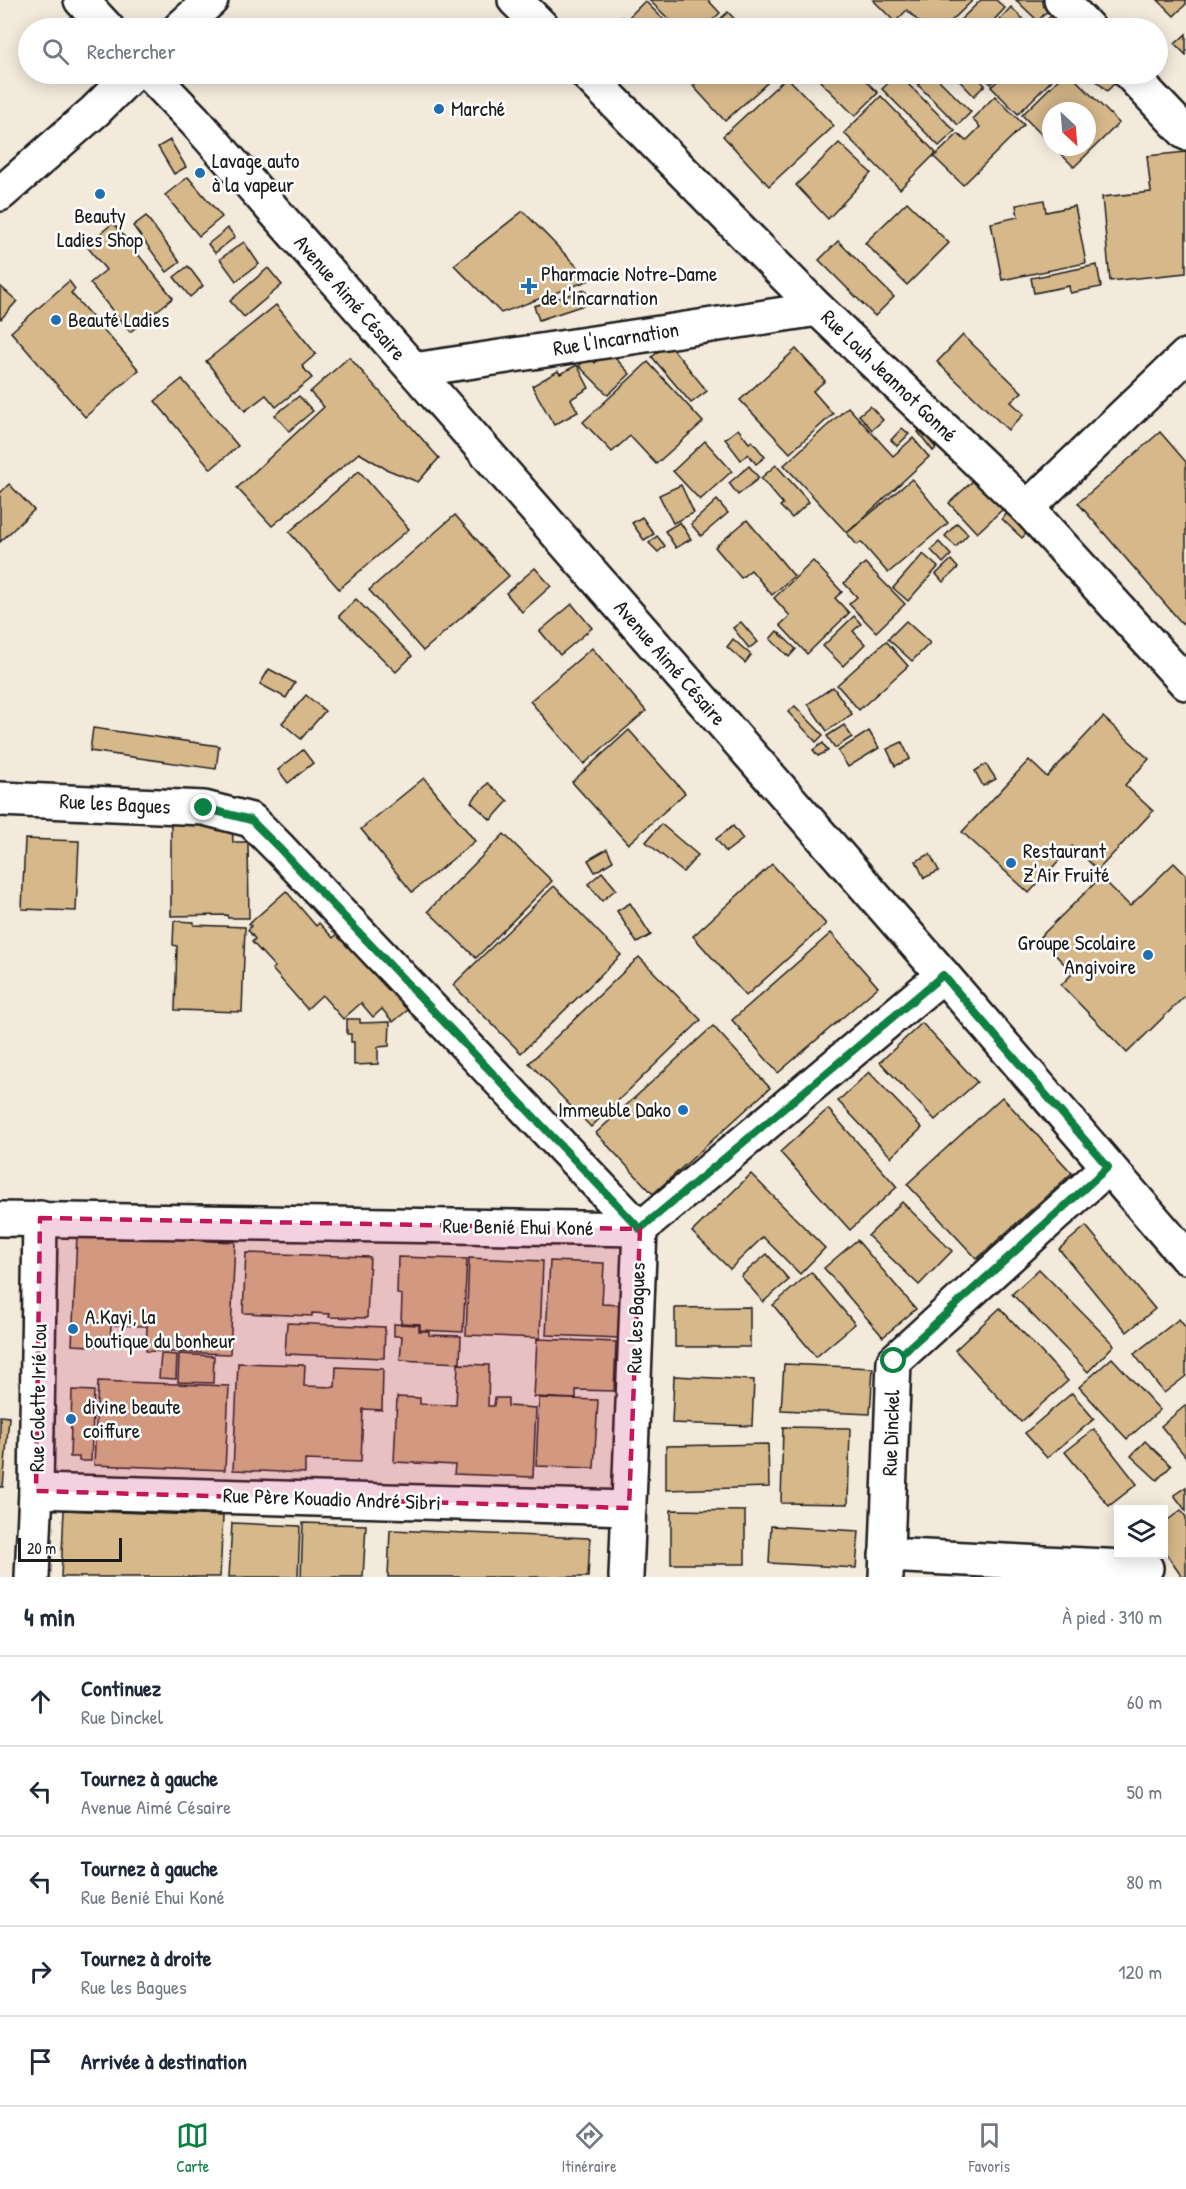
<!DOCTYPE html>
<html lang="fr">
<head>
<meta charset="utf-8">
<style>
	body { margin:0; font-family:"Patrick Hand",sans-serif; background:#f2f2f3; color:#1f2937 }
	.controls { position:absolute; right:18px; bottom:18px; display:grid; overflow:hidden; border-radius:0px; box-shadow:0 3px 15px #0003 }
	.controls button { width:54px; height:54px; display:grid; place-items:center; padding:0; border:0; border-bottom:2px solid #e0e1e3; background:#fff; color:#1f2937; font:30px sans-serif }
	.compass { position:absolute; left:1042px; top:102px; width:54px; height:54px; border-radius:50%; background:#fff; box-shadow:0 3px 15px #0003; rotate:154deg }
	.scale { position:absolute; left:18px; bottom:15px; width:104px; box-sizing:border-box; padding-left:6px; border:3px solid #1c1c1c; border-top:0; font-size:16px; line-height:21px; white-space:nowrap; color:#1c1c1c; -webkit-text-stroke:4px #fff; paint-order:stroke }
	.stop { position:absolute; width:18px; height:18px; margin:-14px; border:4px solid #0b8043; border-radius:50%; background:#fff }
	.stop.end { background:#0b8043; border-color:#fff; box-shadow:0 2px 6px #0008 }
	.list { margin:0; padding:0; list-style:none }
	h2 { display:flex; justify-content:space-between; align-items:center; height:78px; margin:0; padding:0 24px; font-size:26px }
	h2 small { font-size:20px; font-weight:400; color:#747a83 }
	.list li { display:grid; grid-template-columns:39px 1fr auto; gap:18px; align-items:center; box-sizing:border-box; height:90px; padding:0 24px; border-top:2px solid #e0e1e3 }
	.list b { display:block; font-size:22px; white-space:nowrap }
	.list p { margin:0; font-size:20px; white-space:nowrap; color:#747a83 }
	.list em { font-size:20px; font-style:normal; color:#747a83 }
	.icon { flex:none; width:33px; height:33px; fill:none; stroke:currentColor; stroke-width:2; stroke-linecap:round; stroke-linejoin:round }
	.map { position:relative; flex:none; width:1186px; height:1577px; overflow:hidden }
	.search { position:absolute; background:#fff; box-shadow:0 3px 15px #0003; left:18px; right:18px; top:18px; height:66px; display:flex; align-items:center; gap:15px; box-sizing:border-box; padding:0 21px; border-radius:33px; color:#747a83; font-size:22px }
	.sheet { height:528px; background:#fff }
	nav { display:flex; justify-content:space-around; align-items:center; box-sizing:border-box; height:84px; border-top:2px solid #e0e1e3; background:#fff; font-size:16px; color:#747a83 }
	nav a { display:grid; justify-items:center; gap:3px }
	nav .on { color:#0b8043 }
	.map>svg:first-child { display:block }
</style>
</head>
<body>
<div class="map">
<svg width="1186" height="1577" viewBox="0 0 1186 1577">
	<rect width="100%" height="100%" fill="#f3eadc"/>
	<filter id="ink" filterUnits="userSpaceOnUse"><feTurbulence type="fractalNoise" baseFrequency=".0167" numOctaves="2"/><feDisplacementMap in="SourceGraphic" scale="12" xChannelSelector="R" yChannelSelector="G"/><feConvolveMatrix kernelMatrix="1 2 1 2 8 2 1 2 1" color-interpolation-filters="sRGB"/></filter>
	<g filter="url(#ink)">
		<!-- building -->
		<g fill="#d6b88a" stroke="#1c1c1c" stroke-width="1.5">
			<polygon points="649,0 708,0 720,13 704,28 678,28"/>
			<polygon points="873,0 973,0 944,28 925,28 907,10 895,22"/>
			<polygon points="981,0 996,0 1005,8 994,20 1003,28 952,28"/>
			<polygon points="1016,0 1046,0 1052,6 1038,21"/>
			<polygon points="1158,0 1186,0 1186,4 1174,16"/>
			<polygon points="645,1 672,28 639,28 628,18"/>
			<polygon points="1011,7 1032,28 1009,28 1000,19"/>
			<polygon points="728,12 743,28 710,28"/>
			<polygon points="1054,13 1067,27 1065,28 1038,28"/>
			<polygon points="622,17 633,28 610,28"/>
			<polygon points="1186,34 1186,55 1175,44"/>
			<polygon points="643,74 661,74 651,83"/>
			<polygon points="706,74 777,74 725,121 693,86"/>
			<polygon points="817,74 859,74 878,93 855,116 815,76"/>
			<polygon points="898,74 955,131 939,146 882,89"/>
			<polygon points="903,74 925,74 914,84"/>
			<polygon points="929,74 933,74 971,112 958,125 918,85"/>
			<polygon points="953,74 974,74 985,85 974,96"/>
			<polygon points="980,74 1001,74 991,84"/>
			<polygon points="1005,74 1046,74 1052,80 1018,114 991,87"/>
			<polygon points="1064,74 1070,74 1119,123 1074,167 1054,147 1087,147 1087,111 1051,111 1051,144 1022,115"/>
			<polygon points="1089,74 1119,74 1122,76 1107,91"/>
			<polygon points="787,77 834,126 769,186 723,136"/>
			<polygon points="881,96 936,153 900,189 844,133"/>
			<polygon points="995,96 1024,125 963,185 934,157 958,134 966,141 980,127 972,119"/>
			<polygon points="170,140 186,167 174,174 158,147"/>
			<polygon points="839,143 871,173 828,219 796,185"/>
			<polygon points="1186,152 1186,273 1110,281 1102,197 1151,192 1147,156"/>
			<polygon points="188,177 222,217 199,236 165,195"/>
			<polygon points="1044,200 1046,212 1075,206 1086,263 1002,280 991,223 1018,217 1016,205"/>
			<polygon points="907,202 949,243 907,285 865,243"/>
			<polygon points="523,211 590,280 501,313 454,265"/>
			<polygon points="146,216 180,262 167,272 133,226"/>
			<polygon points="113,223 173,298 130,332 90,283 106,270 86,245"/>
			<polygon points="228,228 235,237 215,253 208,244"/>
			<polygon points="838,241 894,297 875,316 819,260"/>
			<polygon points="244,242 259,264 236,281 220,259"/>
			<polygon points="1097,265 1101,287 1070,293 1069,286 1034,293 1031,278"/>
			<polygon points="188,266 203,286 190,297 174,277"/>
			<polygon points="268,268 282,285 244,317 230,301"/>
			<polygon points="69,281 75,289 71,293 139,370 85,417 11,332"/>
			<polygon points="0,286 17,301 1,319 0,318"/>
			<polygon points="585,290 590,303 539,320 534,306"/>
			<polygon points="276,305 316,354 302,366 312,378 276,407 266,395 245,411 206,361"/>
			<polygon points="963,335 1022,392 1011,402 1024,414 1008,430 937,362"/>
			<polygon points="668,343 707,391 691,403 652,357"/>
			<polygon points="796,349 825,381 813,391 833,414 790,453 740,400"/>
			<polygon points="608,350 630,374 608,395 579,366 589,356 595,363"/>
			<polygon points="349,357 439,458 418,482 386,469 359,453 272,526 237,488 324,407 310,392"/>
			<polygon points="648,362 703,422 656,464 630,436 612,452 583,422"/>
			<polygon points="577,365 589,388 571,399 578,412 554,425 532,386 558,371 560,374"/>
			<polygon points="182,379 238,446 211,469 155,401"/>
			<polygon points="299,396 313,411 289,431 275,415"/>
			<polygon points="870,406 883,420 872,430 859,415"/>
			<polygon points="848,407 893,456 913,438 929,457 847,533 784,465"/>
			<polygon points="902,428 909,434 897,446 891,440"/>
			<polygon points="738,429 749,443 752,441 765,457 756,464 748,454 741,460 725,439"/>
			<polygon points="921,430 936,448 933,451 918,432"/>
			<polygon points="1160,432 1186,462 1186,628 1078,503"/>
			<polygon points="705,441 732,471 700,500 673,471"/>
			<polygon points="776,465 809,502 792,518 780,506 783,504 761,478"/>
			<polygon points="749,466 759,478 738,495 729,483"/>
			<polygon points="359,471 409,529 339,589 289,532"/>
			<polygon points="912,479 948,523 888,573 861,542 857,545 847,533"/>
			<polygon points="975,479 1003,509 977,533 949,503"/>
			<polygon points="9,484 34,510 0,542 0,493"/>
			<polygon points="681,485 694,513 673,523 659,495"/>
			<polygon points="717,500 728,513 701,536 691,524"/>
			<polygon points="1016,504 1036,523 1022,538 1002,519"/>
			<polygon points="455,515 509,576 423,651 369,590"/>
			<polygon points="642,517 654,534 644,540 632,523"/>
			<polygon points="747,520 794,576 772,595 751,570 741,578 715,547"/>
			<polygon points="680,522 691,539 676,548 665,531"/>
			<polygon points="957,523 968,534 956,547 945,536"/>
			<polygon points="657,536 665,546 658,552 649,543"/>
			<polygon points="939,542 951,555 943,563 931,550"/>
			<polygon points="923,554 938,567 908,601 893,588"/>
			<polygon points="951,560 958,568 943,582 936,574"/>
			<polygon points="813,561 842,592 835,598 849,613 807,654 780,625 790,616 774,598"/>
			<polygon points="865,563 905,604 876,632 849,604 857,597 844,583"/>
			<polygon points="535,568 551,586 522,612 506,593"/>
			<polygon points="356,599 412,656 396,672 339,616"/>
			<polygon points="572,604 592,628 560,655 540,631"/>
			<polygon points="854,616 861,624 853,631 865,644 843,666 823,646"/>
			<polygon points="906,621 930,643 912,661 888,639"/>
			<polygon points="741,622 758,642 749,648 733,628"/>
			<polygon points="777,631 796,649 789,657 770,639"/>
			<polygon points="733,639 751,655 745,663 727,647"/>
			<polygon points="886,641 908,666 859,710 837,685"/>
			<polygon points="592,648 646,711 584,764 530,701"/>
			<polygon points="269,669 295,683 286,698 260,684"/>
			<polygon points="833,687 852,714 827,731 808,704"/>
			<polygon points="306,695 325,711 301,739 282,723"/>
			<polygon points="795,706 823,735 816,742 788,712"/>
			<polygon points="1103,717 1149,759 1125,785 1153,811 1098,870 1072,846 1029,893 962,832 1029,760 1047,777"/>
			<polygon points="844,725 852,737 835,748 827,736"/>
			<polygon points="93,728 219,746 216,769 90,751"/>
			<polygon points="629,730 685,793 628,844 572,782"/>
			<polygon points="869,731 879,748 848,767 838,751"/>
			<polygon points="902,742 910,759 895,766 887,749"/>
			<polygon points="823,743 828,751 818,756 813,750"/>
			<polygon points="303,750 313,763 288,783 278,770"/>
			<polygon points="986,764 996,779 983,786 975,771"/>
			<polygon points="424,778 475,841 412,892 361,829"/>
			<polygon points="488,783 508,801 491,820 471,802"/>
			<polygon points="171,823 232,824 233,842 248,842 249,918 228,918 227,915 171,916"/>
			<polygon points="661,824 698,855 683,872 646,842"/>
			<polygon points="733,826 743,839 726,852 716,839"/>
			<polygon points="504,834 552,881 476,958 428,911"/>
			<polygon points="25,839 79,841 76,911 22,909"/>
			<polygon points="607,849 613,861 595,872 588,860"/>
			<polygon points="930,854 939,871 924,878 916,861"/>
			<polygon points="1174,863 1186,875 1186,995 1127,1053 1061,985 1073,973 1039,938 1101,877 1130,906"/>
			<polygon points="772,864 826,924 746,996 693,936"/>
			<polygon points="602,872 616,889 602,901 588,884"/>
			<polygon points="554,886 621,955 521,1053 453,985"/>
			<polygon points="286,891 316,926 319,923 333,938 340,931 409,1009 393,1022 382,1009 373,1017 361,1003 343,1019 322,995 307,1009 272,969 275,967 252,942 255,939 248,930 251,926 249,924"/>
			<polygon points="630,903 651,935 637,943 617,911"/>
			<polygon points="174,921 194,922 194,925 245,927 242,1012 175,1010 177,946 173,945"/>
			<polygon points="831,933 878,987 778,1073 732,1020"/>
			<polygon points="639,957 701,1020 591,1127 529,1063"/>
			<polygon points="347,1019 360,1019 360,1023 390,1022 389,1046 378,1047 378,1064 354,1065 354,1042 351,1042 351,1034 347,1034"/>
			<polygon points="922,1023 977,1082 935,1120 880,1062"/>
			<polygon points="713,1026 770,1088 653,1194 596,1133"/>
			<polygon points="869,1072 922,1128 891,1157 838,1101"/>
			<polygon points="1002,1097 1072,1173 977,1259 907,1184"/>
			<polygon points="828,1109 897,1187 850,1230 780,1152"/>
			<polygon points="751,1174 825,1248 800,1274 763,1237 730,1269 692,1232"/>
			<polygon points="902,1202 952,1251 919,1285 868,1236"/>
			<polygon points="1086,1226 1155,1309 1127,1332 1059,1249"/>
			<polygon points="77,1235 235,1242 230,1354 146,1351 147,1326 111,1325 110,1347 72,1345"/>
			<polygon points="857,1240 916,1309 883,1337 824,1268"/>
			<polygon points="246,1253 370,1257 367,1318 329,1317 330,1314 312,1313 312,1316 243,1313"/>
			<polygon points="767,1254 789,1280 763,1302 741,1276"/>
			<polygon points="398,1257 467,1259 463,1332 420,1330 420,1324 401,1323 402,1295 397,1294"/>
			<polygon points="469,1258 543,1261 540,1338 466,1335"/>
			<polygon points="550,1261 604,1263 602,1304 622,1305 621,1338 546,1335"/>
			<polygon points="1039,1269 1114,1345 1088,1372 1012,1294"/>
			<polygon points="811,1272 855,1324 816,1357 773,1305"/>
			<polygon points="750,1307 750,1347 675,1347 675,1308"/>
			<polygon points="1000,1308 1068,1381 1021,1422 955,1350"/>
			<polygon points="1179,1319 1186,1328 1186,1376 1164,1393 1134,1354"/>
			<polygon points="287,1323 385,1327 384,1358 285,1354"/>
			<polygon points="394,1324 419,1325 419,1331 429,1331 429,1335 461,1336 460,1363 400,1360 402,1336 394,1336"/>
			<polygon points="537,1339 616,1342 614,1391 576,1390 576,1399 534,1397"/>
			<polygon points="161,1354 177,1355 176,1379 159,1378"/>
			<polygon points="179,1354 214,1356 213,1383 178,1382"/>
			<polygon points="1112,1358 1160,1410 1127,1439 1079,1387"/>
			<polygon points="238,1363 305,1365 304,1386 335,1387 336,1367 383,1369 382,1410 363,1409 361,1462 305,1460 305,1473 233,1470"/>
			<polygon points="458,1364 489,1365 488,1406 494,1406 495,1398 508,1398 508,1406 536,1408 533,1477 454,1474 455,1465 394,1462 397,1397 420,1398 420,1404 456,1405"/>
			<polygon points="784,1364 873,1368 870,1414 781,1410"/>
			<polygon points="674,1376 754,1380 752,1426 672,1423"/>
			<polygon points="98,1381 229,1386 225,1470 94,1465"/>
			<polygon points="72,1390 94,1391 91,1461 79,1461 79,1457 70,1457"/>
			<polygon points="1072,1393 1094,1419 1047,1458 1025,1433"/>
			<polygon points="539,1398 598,1400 594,1468 536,1466"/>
			<polygon points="1186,1405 1186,1457 1161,1426"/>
			<polygon points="0,1416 9,1417 3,1487 0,1487"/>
			<polygon points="783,1427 850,1428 848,1504 781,1503"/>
			<polygon points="1094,1429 1137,1484 1109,1506 1065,1452"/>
			<polygon points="1145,1441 1171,1466 1157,1480 1131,1456"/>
			<polygon points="768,1444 769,1487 666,1490 666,1446"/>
			<polygon points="1186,1487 1186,1511 1174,1495"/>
			<polygon points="64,1510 223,1516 220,1577 61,1577"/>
			<polygon points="671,1510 745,1511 745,1564 671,1564"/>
			<polygon points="1181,1510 1186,1517 1186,1577 1182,1577 1164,1551 1164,1523"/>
			<polygon points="232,1523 300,1526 298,1577 229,1577"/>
			<polygon points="303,1523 366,1525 363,1577 301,1577"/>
			<polygon points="771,1526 859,1531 856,1568 769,1563"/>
			<polygon points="390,1530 590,1538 588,1577 388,1577"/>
		</g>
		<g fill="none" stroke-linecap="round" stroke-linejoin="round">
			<defs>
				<g id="minor">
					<polyline points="81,0 107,28"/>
					<polyline points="515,0 543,28"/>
					<polyline points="1061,0 1088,28"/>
					<polyline points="587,74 818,309 1027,508 1186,683"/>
					<polyline points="1130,74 1186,133"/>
					<polyline points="414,370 818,309"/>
					<polyline points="1027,508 1186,356"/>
					<polyline points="0,799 204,808 251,820 280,849 640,1229 626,1577"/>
					<polyline points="0,1219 640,1229 943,975"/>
					<polyline points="36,1491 629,1508"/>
					<polyline points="886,1555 1146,1568"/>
					<polyline points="32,1577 36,1491 40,1218"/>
					<polyline points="886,1577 894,1361 1108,1167"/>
				</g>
				<g id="tertiary">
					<polyline points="180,28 211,0"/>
					<polyline points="150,74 195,121 414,370 943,975 1186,1257"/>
					<polyline points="0,194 95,111 132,74"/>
				</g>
			</defs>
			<!-- minor casing -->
			<use href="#minor" stroke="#1c1c1c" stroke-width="38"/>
			<!-- tertiary casing -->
			<use href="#tertiary" stroke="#1c1c1c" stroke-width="38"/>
			<!-- minor -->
			<use href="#minor" stroke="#fff" stroke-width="33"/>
			<!-- tertiary -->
			<use href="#tertiary" stroke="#fff" stroke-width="33"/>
		</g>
	</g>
	<g fill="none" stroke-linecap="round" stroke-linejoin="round" filter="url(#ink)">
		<!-- route -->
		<polyline stroke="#0b8043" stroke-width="8" points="204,808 251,820 280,849 640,1229 943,975 1108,1167 894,1361"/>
	</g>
	<!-- marked area -->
	<path fill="#c2185b" fill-opacity="0.2" stroke="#c2185b" stroke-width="4.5" stroke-dasharray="12 8" stroke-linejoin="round" d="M40,1218L640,1229L629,1508L36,1491Z"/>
	<!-- markers -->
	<g fill="#1f6fb2" stroke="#fff" stroke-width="2">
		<circle cx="439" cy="109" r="6"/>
		<circle cx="200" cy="173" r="6"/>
		<circle cx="100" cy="194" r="6"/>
		<path d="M526 277h6v6h6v6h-6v6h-6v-6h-6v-6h6z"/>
		<circle cx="56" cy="320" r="6"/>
		<circle cx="1011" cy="863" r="6"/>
		<circle cx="1148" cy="955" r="6"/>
		<circle cx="683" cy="1110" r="6"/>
		<circle cx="73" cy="1329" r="6"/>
		<circle cx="71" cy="1419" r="6"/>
	</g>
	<g text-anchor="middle" stroke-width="5" stroke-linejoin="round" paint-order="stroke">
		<!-- poi labels -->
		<g font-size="21" fill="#1c1c1c" stroke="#fff" text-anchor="start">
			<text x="451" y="116">Marché</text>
			<text x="212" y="168">Lavage auto<tspan x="212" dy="24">à la vapeur</tspan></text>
			<text x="100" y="223" text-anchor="middle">Beauty<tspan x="100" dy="24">Ladies Shop</tspan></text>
			<text x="541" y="281">Pharmacie Notre-Dame<tspan x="541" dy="24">de l'Incarnation</tspan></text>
			<text x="68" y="327">Beauté Ladies</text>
			<text x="1023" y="858">Restaurant<tspan x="1023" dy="24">Z'Air Fruité</tspan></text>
			<text x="1136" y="950" text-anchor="end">Groupe Scolaire<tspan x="1136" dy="24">Angivoire</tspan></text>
			<text x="671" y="1117" text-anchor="end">Immeuble Dako</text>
			<text x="85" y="1324">A.Kayi, la<tspan x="85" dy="24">boutique du bonheur</tspan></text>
			<text x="83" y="1414">divine beaute<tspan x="83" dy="24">coiffure</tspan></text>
		</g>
		<!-- street labels -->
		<g font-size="21" fill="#1c1c1c" stroke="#fff">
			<text transform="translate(350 298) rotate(49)" y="7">Avenue Aimé Césaire</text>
			<text transform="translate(616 339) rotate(-9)" y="7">Rue l'Incarnation</text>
			<text transform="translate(889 376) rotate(44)" y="7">Rue Louh Jeannot Gonné</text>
			<text transform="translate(670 663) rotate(49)" y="7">Avenue Aimé Césaire</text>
			<text transform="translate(115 804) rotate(3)" y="7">Rue les Bagues</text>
			<text transform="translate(518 1227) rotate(1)" y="7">Rue Benié Ehui Koné</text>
			<text transform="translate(636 1318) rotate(-88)" y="7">Rue les Bagues</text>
			<text transform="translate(38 1398) rotate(-89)" y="7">Rue Colette Irié Lou</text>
			<text transform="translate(891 1433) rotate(-88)" y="7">Rue Dinckel</text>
			<text transform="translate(332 1499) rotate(2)" y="7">Rue Père Kouadio André Sibri</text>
		</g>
	</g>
</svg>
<div class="controls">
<button><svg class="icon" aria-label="layers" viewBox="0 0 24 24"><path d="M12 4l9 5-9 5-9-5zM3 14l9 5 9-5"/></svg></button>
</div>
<svg class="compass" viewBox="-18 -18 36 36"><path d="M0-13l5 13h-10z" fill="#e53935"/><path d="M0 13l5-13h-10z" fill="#747a83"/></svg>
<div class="scale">20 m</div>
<div class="stop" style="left:894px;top:1361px"></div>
<div class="stop end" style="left:204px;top:808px"></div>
<div class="search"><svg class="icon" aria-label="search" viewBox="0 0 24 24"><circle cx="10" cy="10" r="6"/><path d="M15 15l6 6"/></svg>Rechercher</div>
</div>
<section class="sheet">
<h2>4 min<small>À pied · 310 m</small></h2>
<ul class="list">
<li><svg class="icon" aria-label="ahead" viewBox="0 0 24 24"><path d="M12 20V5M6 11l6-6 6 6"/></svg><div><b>Continuez</b><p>Rue Dinckel</p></div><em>60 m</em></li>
<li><svg class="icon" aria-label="left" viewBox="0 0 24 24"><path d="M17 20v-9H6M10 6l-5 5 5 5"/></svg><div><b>Tournez à gauche</b><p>Avenue Aimé Césaire</p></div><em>50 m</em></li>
<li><svg class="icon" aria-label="left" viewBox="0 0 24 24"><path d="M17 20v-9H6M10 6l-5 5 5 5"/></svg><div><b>Tournez à gauche</b><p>Rue Benié Ehui Koné</p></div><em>80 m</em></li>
<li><svg class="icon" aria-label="right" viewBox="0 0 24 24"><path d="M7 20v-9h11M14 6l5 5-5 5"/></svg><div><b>Tournez à droite</b><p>Rue les Bagues</p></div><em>120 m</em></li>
<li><svg class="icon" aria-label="arrive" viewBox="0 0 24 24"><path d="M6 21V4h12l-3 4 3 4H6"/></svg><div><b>Arrivée à destination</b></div></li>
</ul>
</section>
<nav>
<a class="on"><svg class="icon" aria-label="map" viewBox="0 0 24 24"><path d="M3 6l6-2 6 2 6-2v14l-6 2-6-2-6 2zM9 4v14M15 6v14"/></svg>Carte</a>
<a><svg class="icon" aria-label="directions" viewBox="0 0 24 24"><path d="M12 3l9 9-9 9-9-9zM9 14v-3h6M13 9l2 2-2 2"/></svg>Itinéraire</a>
<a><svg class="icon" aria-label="saved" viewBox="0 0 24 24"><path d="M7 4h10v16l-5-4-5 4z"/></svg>Favoris</a>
</nav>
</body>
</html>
